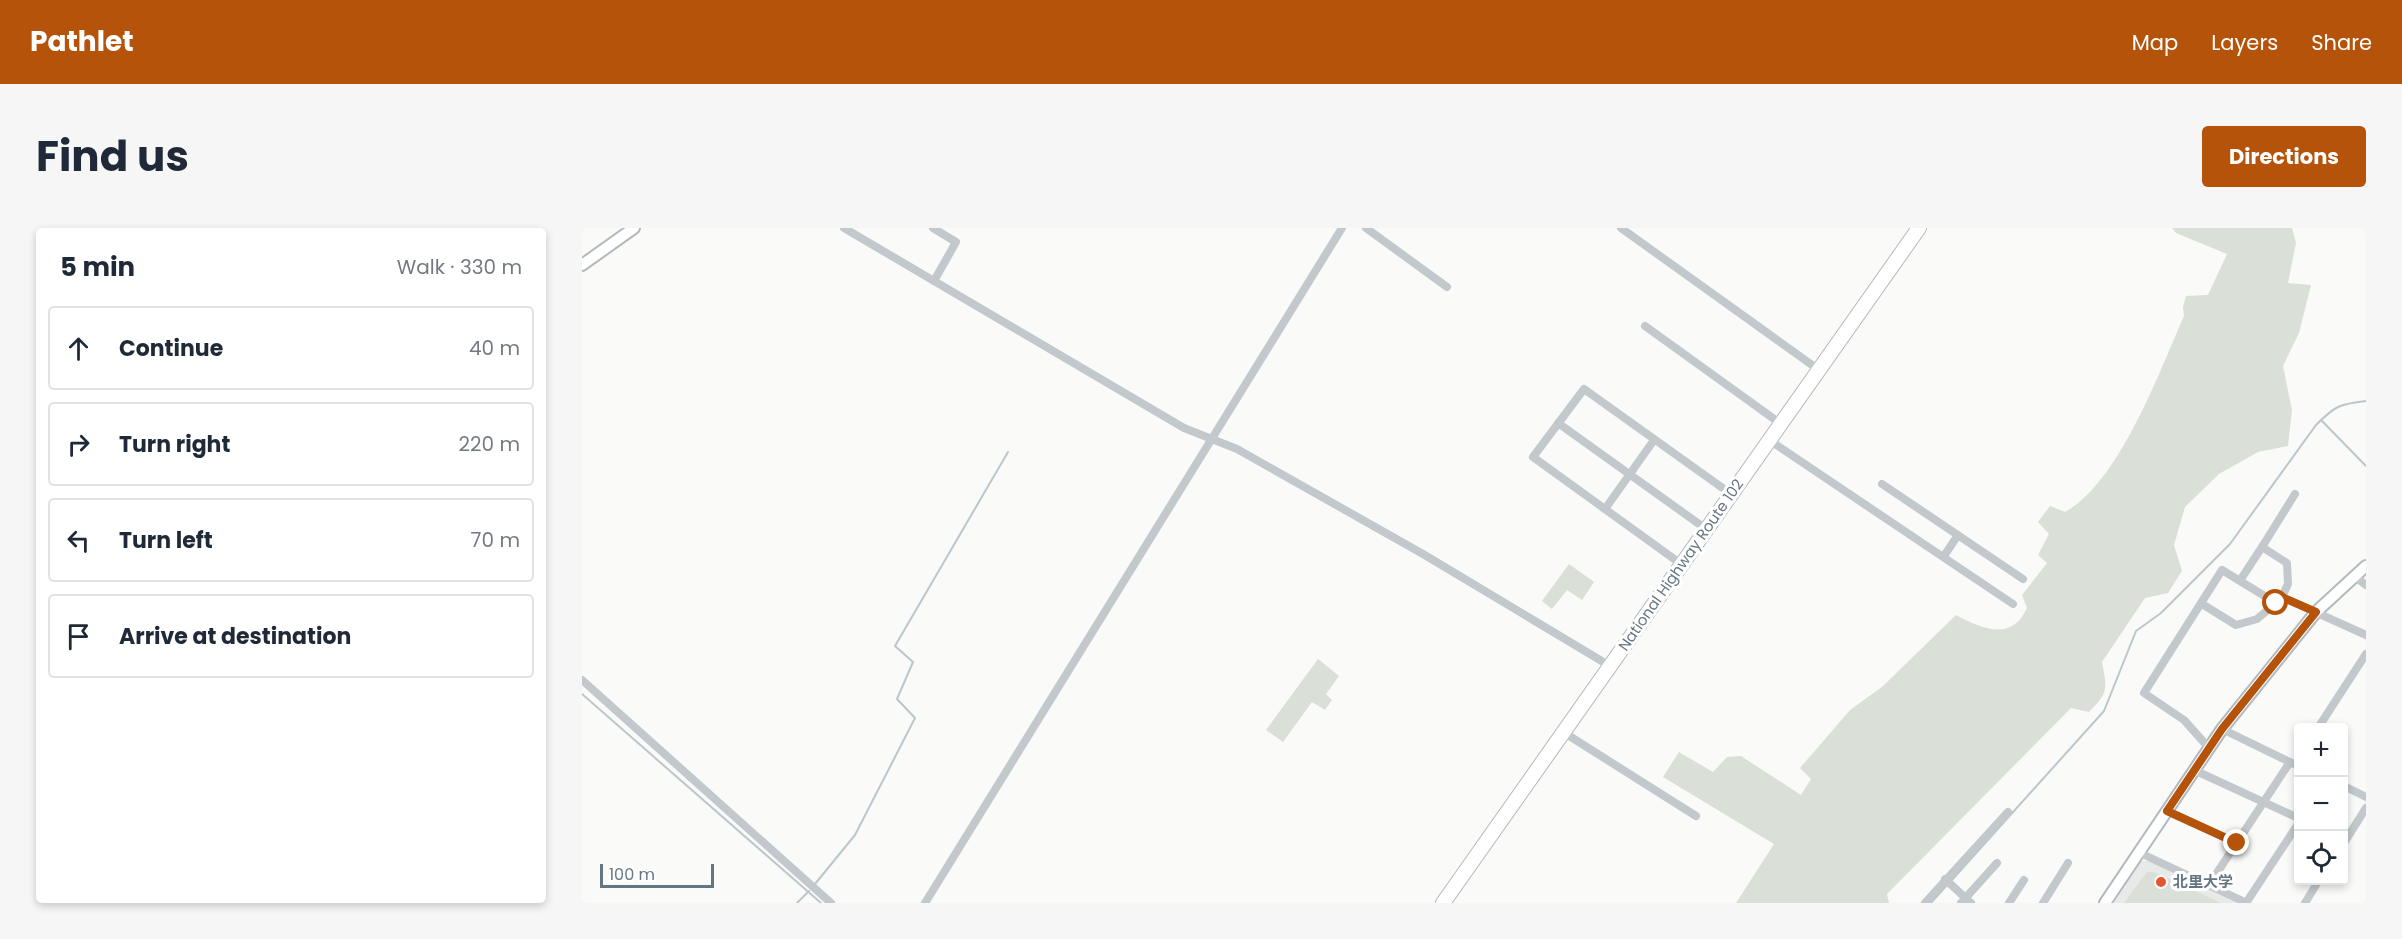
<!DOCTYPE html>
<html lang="en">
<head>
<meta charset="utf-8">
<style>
	body { margin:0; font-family:Poppins,"Noto Sans JP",sans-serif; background:#f6f6f7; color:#1f2937 }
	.controls { position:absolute; right:18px; bottom:18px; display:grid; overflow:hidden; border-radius:6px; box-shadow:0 3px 9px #0003 }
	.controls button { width:54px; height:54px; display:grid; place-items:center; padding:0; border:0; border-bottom:2px solid #e0e1e3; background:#fff; color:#1f2937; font:30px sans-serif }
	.scale { position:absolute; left:18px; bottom:15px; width:114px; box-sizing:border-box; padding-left:6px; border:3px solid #657683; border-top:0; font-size:16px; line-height:21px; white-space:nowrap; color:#657683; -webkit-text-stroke:4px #fff; paint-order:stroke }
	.stop { position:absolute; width:18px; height:18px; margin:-14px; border:4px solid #b45309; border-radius:50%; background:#fff }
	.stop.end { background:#b45309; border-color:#fff; box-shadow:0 2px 6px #0008 }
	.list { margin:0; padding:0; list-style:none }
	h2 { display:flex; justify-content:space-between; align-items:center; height:78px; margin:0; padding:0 24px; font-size:26px }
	h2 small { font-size:20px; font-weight:400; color:#747a83 }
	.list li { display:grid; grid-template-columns:39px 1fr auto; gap:18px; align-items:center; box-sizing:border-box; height:84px; margin:0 12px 12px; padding:0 12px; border:2px solid #e0e1e3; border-radius:6px }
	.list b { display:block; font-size:22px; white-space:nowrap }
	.list em { font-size:20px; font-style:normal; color:#747a83 }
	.icon { flex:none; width:33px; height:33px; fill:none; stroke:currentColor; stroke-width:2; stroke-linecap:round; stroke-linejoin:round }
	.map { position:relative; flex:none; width:1784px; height:675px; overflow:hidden; border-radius:6px }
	header { display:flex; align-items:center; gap:36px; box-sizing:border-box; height:84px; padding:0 30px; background:#b45309; color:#fff }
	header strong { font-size:28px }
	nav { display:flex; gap:33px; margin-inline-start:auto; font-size:21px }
	.intro { display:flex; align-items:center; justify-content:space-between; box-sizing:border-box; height:144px; padding:0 36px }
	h1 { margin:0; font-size:42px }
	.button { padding:15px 27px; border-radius:6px; background:#b45309; color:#fff; font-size:21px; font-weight:700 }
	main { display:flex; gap:36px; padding:0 36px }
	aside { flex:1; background:#fff; border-radius:6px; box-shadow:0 3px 9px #0003 }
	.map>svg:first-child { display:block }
</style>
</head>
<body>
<header>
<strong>Pathlet</strong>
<nav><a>Map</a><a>Layers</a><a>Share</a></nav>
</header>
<div class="intro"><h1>Find us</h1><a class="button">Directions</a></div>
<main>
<aside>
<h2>5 min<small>Walk · 330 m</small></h2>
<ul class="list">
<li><svg class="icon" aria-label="ahead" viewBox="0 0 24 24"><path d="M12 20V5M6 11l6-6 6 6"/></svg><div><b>Continue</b></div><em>40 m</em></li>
<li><svg class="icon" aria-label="right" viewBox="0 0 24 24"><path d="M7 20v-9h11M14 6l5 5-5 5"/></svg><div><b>Turn right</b></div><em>220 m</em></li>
<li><svg class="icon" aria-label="left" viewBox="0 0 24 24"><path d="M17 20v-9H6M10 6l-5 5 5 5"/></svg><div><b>Turn left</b></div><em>70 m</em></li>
<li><svg class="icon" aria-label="arrive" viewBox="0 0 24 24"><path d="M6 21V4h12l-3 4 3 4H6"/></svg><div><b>Arrive at destination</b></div></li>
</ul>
</aside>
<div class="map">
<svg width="1784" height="675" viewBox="0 0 1784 675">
	<rect width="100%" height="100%" fill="#fafaf8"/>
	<!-- built -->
	<polygon fill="#e8e9e9" points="1559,633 1567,633 1657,675 1532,675"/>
	<!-- green -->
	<g fill="#dadfd7">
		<path d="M1590,0H1710L1714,15L1706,55L1729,57L1717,105L1701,138L1710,182L1706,218L1676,224L1637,246L1603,279L1592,317L1600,343L1586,365L1563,370L1520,434C1525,461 1527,464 1507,484L1489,480L1305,666L1307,675H1154L1192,616L1081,549L1097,524L1131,544L1145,529L1159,528L1219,567L1229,551L1218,540L1268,482L1300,459L1374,387C1399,400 1429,415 1445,380L1440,367L1465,335L1456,327L1467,306L1456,294L1468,278L1483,284C1537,255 1578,142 1602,88L1601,79L1604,68L1626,67L1645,26L1594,5Z"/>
		<polygon points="987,336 1012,354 1000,372 985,362 970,381 960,373"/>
		<polygon points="736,431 757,448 744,466 750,472 743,482 730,474 701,514 684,502"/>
		<polygon points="1565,644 1572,644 1639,675 1542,675"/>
	</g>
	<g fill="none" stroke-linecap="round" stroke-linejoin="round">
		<!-- stream -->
		<g stroke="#bbc7cb" stroke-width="2">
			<polyline points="1740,193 1784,238"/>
			<polyline points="0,466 239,675"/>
			<path d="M1369,653L1522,483L1554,403L1579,385L1648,316L1734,197C1753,178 1757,176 1784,173"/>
			<polyline points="233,656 273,607 333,490 315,471 331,434 313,418 426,224"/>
			<polyline points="215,675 227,663"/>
			<polyline points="1349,675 1365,657"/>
		</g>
		<defs>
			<g id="secondary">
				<polyline points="0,37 52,0"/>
				<polyline points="1523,675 1640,501 1734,384 1784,338"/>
			</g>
			<polyline id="highway" points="861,675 1337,0"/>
		</defs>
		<!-- secondary casing -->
		<use href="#secondary" stroke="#b3babf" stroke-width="14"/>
		<!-- highway casing -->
		<use href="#highway" stroke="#b4b9bd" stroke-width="16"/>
		<!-- street -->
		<g stroke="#c3c8cc" stroke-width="8">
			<polyline points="262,0 602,200 655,221 841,326 1028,438"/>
			<polyline points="351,0 374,14 352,53"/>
			<polyline points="784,0 865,59"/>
			<polyline points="1039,0 1237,142"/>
			<polyline points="1063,98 1199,196"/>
			<polyline points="976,195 1124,301"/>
			<polyline points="1187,212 1431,376"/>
			<polyline points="1300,256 1441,351"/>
			<polyline points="1023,281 1072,212"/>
			<polyline points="1680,319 1713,266"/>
			<polyline points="1362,328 1376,307"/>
			<polyline points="1099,336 951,229 1002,161 1149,266"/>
			<polyline points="1772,348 1784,357"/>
			<polyline points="1659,351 1680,319 1705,335 1706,356 1700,369"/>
			<polyline points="1620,376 1654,397 1675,391 1694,375"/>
			<polyline points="0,452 249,675"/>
			<polyline points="1736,500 1784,426"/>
			<polyline points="1640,501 1716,538"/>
			<polyline points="981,504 1114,588"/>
			<polyline points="1627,520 1602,492 1562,465 1640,342 1694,375 1700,369 1784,407"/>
			<polyline points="1612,542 1716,590"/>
			<polyline points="1762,558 1784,569"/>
			<polyline points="1585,583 1655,615"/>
			<polyline points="1762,615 1784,580"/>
			<polyline points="1556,624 1665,675"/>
			<polyline points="1363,651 1389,675"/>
			<polyline points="1627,657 1708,534"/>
			<polyline points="343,675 760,0"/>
			<polyline points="1343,675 1426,584"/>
			<polyline points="1379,675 1415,635"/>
			<polyline points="1427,675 1442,652"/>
			<polyline points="1461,675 1486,635"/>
			<polyline points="1664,675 1716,596"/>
			<polyline points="1723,675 1737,652"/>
		</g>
		<!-- secondary -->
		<use href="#secondary" stroke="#fff" stroke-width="10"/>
		<!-- highway -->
		<use href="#highway" stroke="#fff" stroke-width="14"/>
	</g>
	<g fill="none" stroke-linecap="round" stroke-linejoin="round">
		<!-- route -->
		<polyline stroke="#b45309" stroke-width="8" points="1655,615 1585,583 1640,501 1734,384 1700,369 1694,375"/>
	</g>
	<!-- markers -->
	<circle fill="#e4572e" stroke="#fff" stroke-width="2" cx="1579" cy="654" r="6"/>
	<g text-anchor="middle" stroke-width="6" stroke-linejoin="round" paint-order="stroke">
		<!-- street labels -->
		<g font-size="15" fill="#657683" stroke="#fff">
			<text transform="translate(1099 337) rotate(-55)" y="5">National Highway Route 102</text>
		</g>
		<!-- poi labels -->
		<g font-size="15" font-weight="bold" fill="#657683" stroke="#fff" text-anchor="start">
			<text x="1591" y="659">北里大学</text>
		</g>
	</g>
</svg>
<div class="controls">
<button>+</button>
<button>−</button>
<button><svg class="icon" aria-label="locate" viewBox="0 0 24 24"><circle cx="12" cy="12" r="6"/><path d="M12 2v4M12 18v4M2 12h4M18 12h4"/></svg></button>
</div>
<div class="scale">100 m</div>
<div class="stop" style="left:1694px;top:375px"></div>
<div class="stop end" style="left:1655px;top:615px"></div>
</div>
</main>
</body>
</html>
